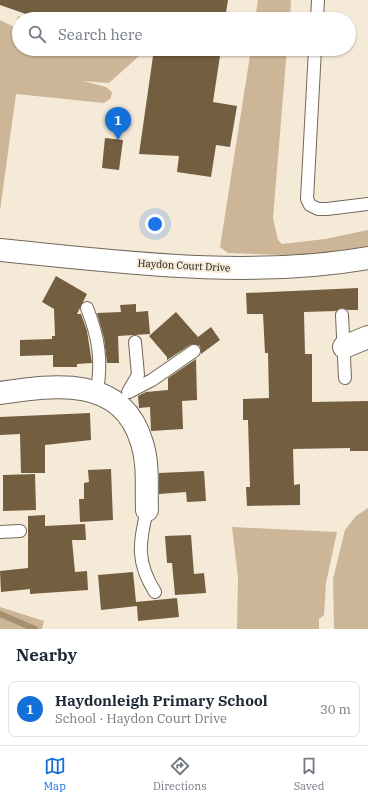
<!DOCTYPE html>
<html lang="en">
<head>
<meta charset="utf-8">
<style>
	body { margin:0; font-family:"IBM Plex Serif",serif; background:#f6f6f7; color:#1f2937 }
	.you { position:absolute; left:155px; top:224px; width:14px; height:14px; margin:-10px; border:3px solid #fff; border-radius:50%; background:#1a73e8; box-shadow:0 0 0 6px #1a73e833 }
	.badge { display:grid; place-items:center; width:26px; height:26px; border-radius:50%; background:#1370d9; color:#fff; font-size:13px; font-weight:700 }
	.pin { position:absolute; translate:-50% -33px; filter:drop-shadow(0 1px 2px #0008) }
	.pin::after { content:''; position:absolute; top:21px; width:14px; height:12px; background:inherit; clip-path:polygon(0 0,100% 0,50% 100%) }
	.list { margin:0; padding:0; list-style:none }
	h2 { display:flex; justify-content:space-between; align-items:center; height:52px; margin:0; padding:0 16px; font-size:17px }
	h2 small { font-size:13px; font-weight:400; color:#747a83 }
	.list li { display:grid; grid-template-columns:26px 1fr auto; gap:12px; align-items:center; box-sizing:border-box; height:56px; margin:0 8px 8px; padding:0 8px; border:1px solid #e0e1e3; border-radius:8px }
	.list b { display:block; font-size:15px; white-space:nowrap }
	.list p { margin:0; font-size:13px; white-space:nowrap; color:#747a83 }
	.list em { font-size:13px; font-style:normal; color:#747a83 }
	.icon { flex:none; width:22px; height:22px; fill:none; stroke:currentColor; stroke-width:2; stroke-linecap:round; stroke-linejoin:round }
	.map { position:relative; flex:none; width:368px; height:629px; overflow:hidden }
	.search { position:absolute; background:#fff; box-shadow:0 1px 3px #0004; left:12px; right:12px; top:12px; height:44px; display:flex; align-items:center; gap:10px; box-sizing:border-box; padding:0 14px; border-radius:22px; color:#747a83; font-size:15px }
	.sheet { height:116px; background:#fff }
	nav { display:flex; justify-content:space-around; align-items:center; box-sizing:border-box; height:56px; border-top:1px solid #e0e1e3; background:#fff; font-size:11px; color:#747a83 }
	nav a { display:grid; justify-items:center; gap:2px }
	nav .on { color:#1370d9 }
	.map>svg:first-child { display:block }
</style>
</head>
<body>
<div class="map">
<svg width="368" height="629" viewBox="0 0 368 629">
	<rect width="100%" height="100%" fill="#f5e9d8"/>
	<!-- green -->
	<g fill="#cdb697">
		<polygon points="258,0 291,0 290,19 255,19"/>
		<polygon points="18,16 27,19 19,19 19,49 117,49 139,56 109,83 83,81 106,87 112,92 111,98 104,103 16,94 0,211 0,20 16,28"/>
		<polygon points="251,49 287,49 273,218 278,240 282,244 325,239 368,230 368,246 304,256 228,253 220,247"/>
		<polygon points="368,508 368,629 334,629 333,579 345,530 356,516"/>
		<polygon points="232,527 337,532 326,583 324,615 319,619 319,629 237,629 238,577"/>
		<polygon points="0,607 44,621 42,629 0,629"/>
	</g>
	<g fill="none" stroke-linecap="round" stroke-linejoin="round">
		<!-- stream -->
		<polyline stroke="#a68f6f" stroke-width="6" points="0,614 35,629"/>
	</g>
	<!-- building -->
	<g fill="#735e3f">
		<polygon points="0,0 228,0 225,19 40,19 0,5"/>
		<polygon points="154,49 221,49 213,102 237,106 230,147 216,145 211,177 177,172 179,156 139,154"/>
		<polygon points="105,138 123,140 119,170 102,168"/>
		<polygon points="56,276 87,294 77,314 81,314 87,331 92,363 77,364 77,367 53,367 53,355 20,356 20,340 52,339 52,336 55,336 54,309 42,302"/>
		<polygon points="358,288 358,310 348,310 342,308 336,311 304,312 305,354 312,354 312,402 368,401 368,451 350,451 350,448 293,449 294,485 300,484 300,505 247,506 246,487 250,487 248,420 243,420 243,399 269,398 268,353 265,353 263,314 247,314 246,293"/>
		<polygon points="136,304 136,312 148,311 150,334 118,336 119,363 107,363 104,338 97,313 121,312 120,305"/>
		<polygon points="176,312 198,337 211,327 220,340 201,354 200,346 194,344 190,345 167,360 167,357 149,336"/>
		<polygon points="196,359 197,400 182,401 183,429 151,431 150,407 139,408 138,396 146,392 168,390 168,378"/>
		<polygon points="90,413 91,440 45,445 45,473 21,473 20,434 0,435 0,417"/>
		<polygon points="111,469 113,520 80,522 79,499 84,499 84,483 89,482 88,470"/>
		<polygon points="204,471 206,501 187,502 186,492 159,494 159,473"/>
		<polygon points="35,474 36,510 3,511 3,475"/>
		<polygon points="45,515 45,526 85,524 86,540 72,540 75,572 87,571 88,590 30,594 30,589 1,592 0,571 28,568 28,516"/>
		<polygon points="191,535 194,574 204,573 206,593 175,595 172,563 167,563 165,536"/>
		<polygon points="133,572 136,602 177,598 179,617 138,621 137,606 101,610 98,575"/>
	</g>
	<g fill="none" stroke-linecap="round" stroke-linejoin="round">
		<defs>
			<g id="lane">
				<polyline points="317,19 318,0"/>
				<polyline points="315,49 307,199 310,205 318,209 327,209 368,204"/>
				<path d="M87,308C99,338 102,360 97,392"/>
				<polyline points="342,315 345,378"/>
				<polyline points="128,392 138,375 135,342"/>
				<polyline points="129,392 152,380 194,351"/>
				<path d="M147,510C139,543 136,562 155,592"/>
				<polyline points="0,532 20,531"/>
			</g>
			<g id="street">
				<path d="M0,250C122,262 247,279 368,258"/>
				<polyline points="344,347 368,337"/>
				<path d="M0,393C55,385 122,375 142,443C149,465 146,488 147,510"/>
			</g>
		</defs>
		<!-- lane casing -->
		<use href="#lane" stroke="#73685a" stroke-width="14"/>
		<!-- street casing -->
		<use href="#street" stroke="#73685a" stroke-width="24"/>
		<!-- lane -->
		<use href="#lane" stroke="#fff" stroke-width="12"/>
		<!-- street -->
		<use href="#street" stroke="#fff" stroke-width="22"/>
	</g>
	<g text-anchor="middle" stroke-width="4" stroke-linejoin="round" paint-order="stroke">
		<!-- street labels -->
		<g font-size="10" fill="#0f0c06" stroke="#f5e9d8">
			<text transform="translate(184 265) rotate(3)" y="4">Haydon Court Drive</text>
		</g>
	</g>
</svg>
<div class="you"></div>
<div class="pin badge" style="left:118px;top:140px">1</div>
<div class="search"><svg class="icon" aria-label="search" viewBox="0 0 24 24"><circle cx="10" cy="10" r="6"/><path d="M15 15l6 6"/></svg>Search here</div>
</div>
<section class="sheet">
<h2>Nearby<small></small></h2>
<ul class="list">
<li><span class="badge">1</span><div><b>Haydonleigh Primary School</b><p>School · Haydon Court Drive</p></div><em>30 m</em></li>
</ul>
</section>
<nav>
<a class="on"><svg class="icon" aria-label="map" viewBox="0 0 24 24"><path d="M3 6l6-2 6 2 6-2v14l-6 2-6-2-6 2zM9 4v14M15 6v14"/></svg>Map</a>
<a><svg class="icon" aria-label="directions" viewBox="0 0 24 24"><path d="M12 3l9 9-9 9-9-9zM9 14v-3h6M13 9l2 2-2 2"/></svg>Directions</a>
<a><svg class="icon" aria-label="saved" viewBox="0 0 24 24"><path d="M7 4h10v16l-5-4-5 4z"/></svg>Saved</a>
</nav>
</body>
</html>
